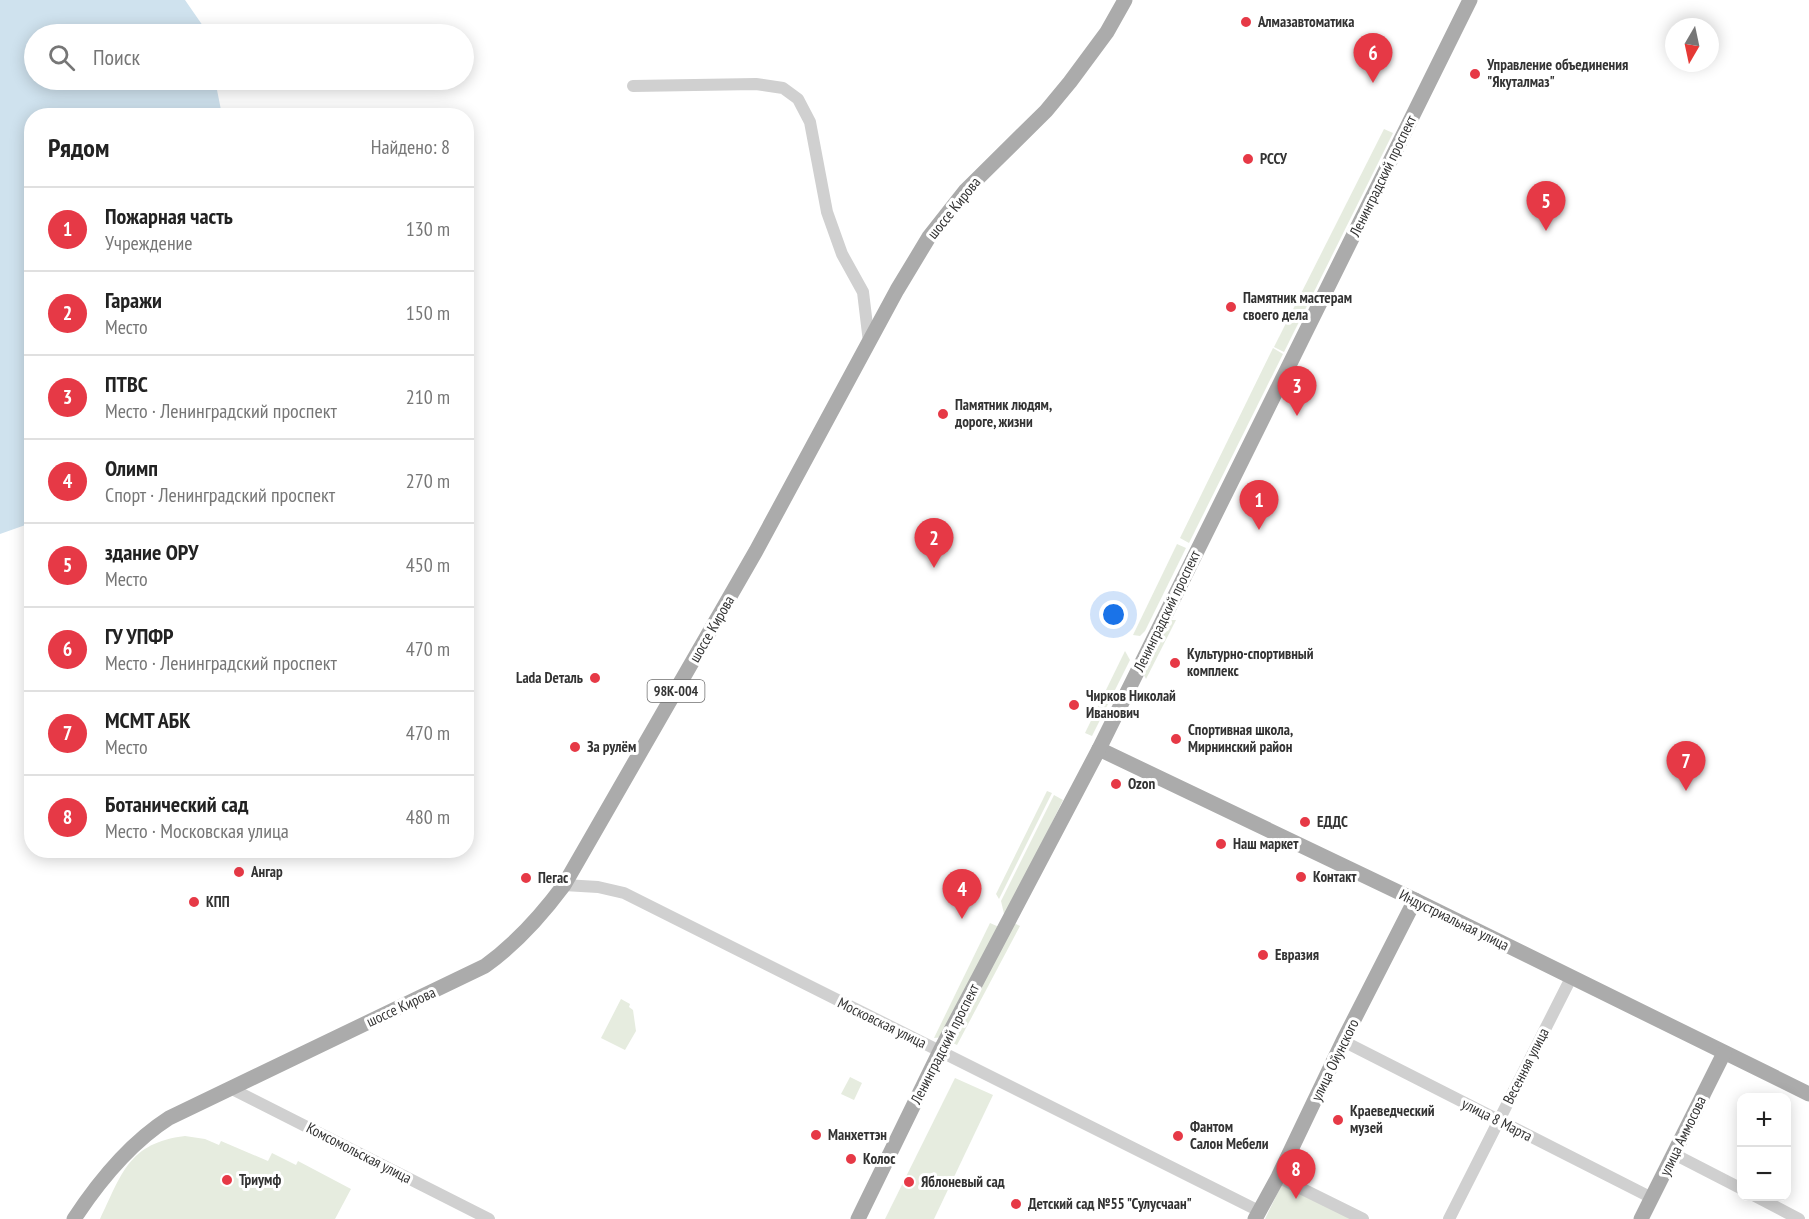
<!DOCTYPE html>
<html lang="ru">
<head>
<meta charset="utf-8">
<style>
	body { margin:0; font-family:"PT Sans Narrow",sans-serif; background:#f6f6f6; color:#222 }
	.controls { position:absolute; right:18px; bottom:18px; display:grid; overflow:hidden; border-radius:12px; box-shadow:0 3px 15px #0003 }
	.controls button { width:54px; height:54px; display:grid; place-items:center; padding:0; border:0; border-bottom:2px solid #e0e0e0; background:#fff; color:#222; font:30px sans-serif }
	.compass { position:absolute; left:1665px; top:18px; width:54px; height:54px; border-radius:50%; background:#fff; box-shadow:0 3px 15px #0003; rotate:189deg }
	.you { position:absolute; left:1114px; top:615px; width:21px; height:21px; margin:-15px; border:4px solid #fff; border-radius:50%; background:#1a73e8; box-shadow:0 0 0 9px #1a73e833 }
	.badge { display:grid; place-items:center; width:39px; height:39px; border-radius:50%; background:#e63946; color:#fff; font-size:20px; font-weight:700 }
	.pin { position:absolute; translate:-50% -50px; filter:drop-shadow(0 2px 3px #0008) }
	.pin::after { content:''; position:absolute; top:32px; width:21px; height:18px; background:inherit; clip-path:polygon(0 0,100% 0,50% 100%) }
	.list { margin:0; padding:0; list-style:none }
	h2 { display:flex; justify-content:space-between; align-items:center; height:78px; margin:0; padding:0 24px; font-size:26px }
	h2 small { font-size:20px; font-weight:400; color:#767676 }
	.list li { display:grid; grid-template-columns:39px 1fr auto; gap:18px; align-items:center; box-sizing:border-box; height:84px; padding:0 24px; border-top:2px solid #e0e0e0 }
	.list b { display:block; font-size:22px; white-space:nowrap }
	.list p { margin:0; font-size:20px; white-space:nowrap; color:#767676 }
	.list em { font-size:20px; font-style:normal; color:#767676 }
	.icon { flex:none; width:33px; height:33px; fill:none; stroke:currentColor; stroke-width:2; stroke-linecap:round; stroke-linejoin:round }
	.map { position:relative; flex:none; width:1809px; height:1219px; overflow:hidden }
	.search { position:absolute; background:#fff; box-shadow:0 3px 15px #0003; left:24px; top:24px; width:450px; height:66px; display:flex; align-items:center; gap:15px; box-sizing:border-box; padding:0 21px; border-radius:33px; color:#767676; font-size:22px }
	.panel { position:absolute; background:#fff; box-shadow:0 3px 15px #0003; left:24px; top:108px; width:450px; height:750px; border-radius:24px }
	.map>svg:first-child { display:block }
</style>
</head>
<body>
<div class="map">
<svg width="1809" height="1219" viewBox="0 0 1809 1219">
	<rect width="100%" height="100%" fill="#fff"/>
	<!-- green -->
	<g fill="#e6ecdf">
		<polygon points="1384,129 1393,133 1284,352 1274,347"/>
		<polygon points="1273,348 1283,354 1189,543 1180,538"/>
		<polygon points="1177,544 1186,548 1145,631 1140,636 1133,635"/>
		<polygon points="1167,620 1176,620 1146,679 1142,671"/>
		<polygon points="1125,651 1130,660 1092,736 1085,733"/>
		<polygon points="1047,791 1052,793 999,899 996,894"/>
		<polygon points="1054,795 1063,800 1005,918 1001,901"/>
		<polygon points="990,923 999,927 944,1037 934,1038"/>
		<polygon points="1014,923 1020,926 957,1045 953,1043"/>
		<polygon points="621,999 630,1004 629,1007 633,1010 636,1031 625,1050 601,1038"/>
		<polygon points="850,1077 862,1083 854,1100 841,1094"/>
		<polygon points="955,1078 993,1095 934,1219 885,1219"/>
		<path d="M185,1136L205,1139L219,1145L221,1141L268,1161L272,1153L296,1165L298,1161L351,1189L335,1219H100C122,1174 128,1143 185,1136Z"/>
		<polygon points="1283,1182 1357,1219 1265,1219"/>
	</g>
	<!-- water -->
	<polygon fill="#cfe2ee" points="0,0 185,0 203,26 205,34 34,34 34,80 215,80 222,115 32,116 31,523 0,534"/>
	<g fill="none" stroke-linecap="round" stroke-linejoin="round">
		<!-- minor -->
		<g stroke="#d0d0d0" stroke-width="12">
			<polyline points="633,86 756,84 783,88 798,99 810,122 827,212 842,254 863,292 869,342"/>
			<polyline points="564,885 598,887 624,893 1259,1211"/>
			<polyline points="1343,1041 1652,1198"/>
			<polyline points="230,1088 489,1219"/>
			<polyline points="1674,1154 1742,1189"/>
			<polyline points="1278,1177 1363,1219"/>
			<polyline points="1755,1196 1799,1219"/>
			<polyline points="1449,1219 1571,978"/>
		</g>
		<!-- major -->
		<g stroke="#ababab" stroke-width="15">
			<polyline points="1099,749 1415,900 1809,1094"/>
			<path d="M74,1219C99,1181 130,1143 169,1118L485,966C517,943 541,916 564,885L756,551L897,290L929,237L966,190L1046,111L1070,82L1107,32L1125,0"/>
			<polyline points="858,1219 940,1051 1099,749 1470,0"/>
			<polyline points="1255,1219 1278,1177 1343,1041 1415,900"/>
			<polyline points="1641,1219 1724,1053"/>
		</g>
	</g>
	<!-- markers -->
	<g fill="#e63946" stroke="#fff" stroke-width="2">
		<circle cx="1246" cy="22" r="6"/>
		<circle cx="1475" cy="74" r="6"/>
		<circle cx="1248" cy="159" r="6"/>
		<circle cx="1231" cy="307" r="6"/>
		<circle cx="943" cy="414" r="6"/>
		<circle cx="1175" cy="663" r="6"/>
		<circle cx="595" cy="678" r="6"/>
		<circle cx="1074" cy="705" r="6"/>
		<circle cx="1176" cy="739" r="6"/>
		<circle cx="575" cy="747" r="6"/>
		<circle cx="1116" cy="784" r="6"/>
		<circle cx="1305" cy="822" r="6"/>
		<circle cx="1221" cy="844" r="6"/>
		<circle cx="239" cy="872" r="6"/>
		<circle cx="1301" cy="877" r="6"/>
		<circle cx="526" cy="878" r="6"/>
		<circle cx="194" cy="902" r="6"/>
		<circle cx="1263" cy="955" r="6"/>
		<circle cx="1338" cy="1120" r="6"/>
		<circle cx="816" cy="1135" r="6"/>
		<circle cx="1178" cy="1136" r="6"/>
		<circle cx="851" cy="1159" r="6"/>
		<circle cx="227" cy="1180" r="6"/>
		<circle cx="909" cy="1182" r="6"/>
		<circle cx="1016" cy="1204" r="6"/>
	</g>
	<g text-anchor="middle" stroke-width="6" stroke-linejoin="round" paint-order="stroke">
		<!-- shield labels -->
		<rect fill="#fff" stroke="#707070" stroke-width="1.5" x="647.5" y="680" width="57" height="22" rx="4.5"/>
		<g font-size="14" font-weight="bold" fill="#333">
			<text x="676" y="696">98К-004</text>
		</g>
		<!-- poi labels -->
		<g font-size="15" font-weight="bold" fill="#333" stroke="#fff" text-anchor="start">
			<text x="1258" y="27">Алмазавтоматика</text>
			<text x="1487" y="70">Управление объединения<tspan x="1487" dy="17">"Якуталмаз"</tspan></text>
			<text x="1260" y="164">РССУ</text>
			<text x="1243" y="303">Памятник мастерам<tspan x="1243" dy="17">своего дела</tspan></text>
			<text x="955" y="410">Памятник людям,<tspan x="955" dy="17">дороге, жизни</tspan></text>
			<text x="1187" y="659">Культурно-спортивный<tspan x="1187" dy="17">комплекс</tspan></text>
			<text x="583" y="683" text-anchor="end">Lada Dеталь</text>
			<text x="1086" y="701">Чирков Николай<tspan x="1086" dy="17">Иванович</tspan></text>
			<text x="1188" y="735">Спортивная школа,<tspan x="1188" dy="17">Мирнинский район</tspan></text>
			<text x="587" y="752">За рулём</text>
			<text x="1128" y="789">Ozon</text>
			<text x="1317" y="827">ЕДДС</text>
			<text x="1233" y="849">Наш маркет</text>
			<text x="251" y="877">Ангар</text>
			<text x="1313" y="882">Контакт</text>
			<text x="538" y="883">Пегас</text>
			<text x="206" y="907">КПП</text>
			<text x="1275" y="960">Евразия</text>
			<text x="1350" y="1116">Краеведческий<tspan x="1350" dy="17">музей</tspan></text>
			<text x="1190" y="1132">Фантом<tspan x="1190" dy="17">Салон Мебели</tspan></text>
			<text x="828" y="1140">Манхеттэн</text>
			<text x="863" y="1164">Колос</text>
			<text x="239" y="1185">Триумф</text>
			<text x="921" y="1187">Яблоневый сад</text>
			<text x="1028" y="1209">Детский сад №55 "Сулусчаан"</text>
		</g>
		<!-- street labels -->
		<g font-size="15" fill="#333" stroke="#fff">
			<text transform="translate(1383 176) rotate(-64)" y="5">Ленинградский проспект</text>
			<text transform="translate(954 208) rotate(-51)" y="5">шоссе Кирова</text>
			<text transform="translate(1167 611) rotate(-64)" y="5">Ленинградский проспект</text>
			<text transform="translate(712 629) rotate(-60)" y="5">шоссе Кирова</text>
			<text transform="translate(1454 920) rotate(26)" y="5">Индустриальная улица</text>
			<text transform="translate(401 1007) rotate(-25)" y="5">шоссе Кирова</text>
			<text transform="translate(882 1023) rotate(26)" y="5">Московская улица</text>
			<text transform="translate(945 1044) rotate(-63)" y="5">Ленинградский проспект</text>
			<text transform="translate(1335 1060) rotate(-64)" y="5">улица Ойунского</text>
			<text transform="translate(1526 1066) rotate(-63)" y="5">Весенняя улица</text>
			<text transform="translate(1497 1120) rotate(27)" y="5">улица 8 Марта</text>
			<text transform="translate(1683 1136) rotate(-64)" y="5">улица Аммосова</text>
			<text transform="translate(359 1153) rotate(27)" y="5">Комсомольская улица</text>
		</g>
	</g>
</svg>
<div class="controls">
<button>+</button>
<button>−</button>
</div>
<svg class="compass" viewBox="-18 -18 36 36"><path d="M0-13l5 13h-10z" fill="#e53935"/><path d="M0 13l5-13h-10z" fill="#767676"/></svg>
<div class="you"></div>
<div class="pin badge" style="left:1259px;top:530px">1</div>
<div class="pin badge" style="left:934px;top:568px">2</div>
<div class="pin badge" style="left:1297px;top:416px">3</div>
<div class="pin badge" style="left:962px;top:919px">4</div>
<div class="pin badge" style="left:1546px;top:231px">5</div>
<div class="pin badge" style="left:1373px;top:83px">6</div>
<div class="pin badge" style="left:1686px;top:791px">7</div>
<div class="pin badge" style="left:1296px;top:1199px">8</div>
<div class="search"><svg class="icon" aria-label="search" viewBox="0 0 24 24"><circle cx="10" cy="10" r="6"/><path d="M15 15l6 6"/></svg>Поиск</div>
<section class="panel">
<h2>Рядом<small>Найдено: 8</small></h2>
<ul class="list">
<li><span class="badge">1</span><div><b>Пожарная часть</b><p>Учреждение</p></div><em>130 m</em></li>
<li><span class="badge">2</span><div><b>Гаражи</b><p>Место</p></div><em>150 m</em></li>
<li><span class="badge">3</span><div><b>ПТВС</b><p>Место · Ленинградский проспект</p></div><em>210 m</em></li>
<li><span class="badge">4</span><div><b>Олимп</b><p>Спорт · Ленинградский проспект</p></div><em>270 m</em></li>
<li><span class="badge">5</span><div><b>здание ОРУ</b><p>Место</p></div><em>450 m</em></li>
<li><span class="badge">6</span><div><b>ГУ УПФР</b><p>Место · Ленинградский проспект</p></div><em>470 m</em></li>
<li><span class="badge">7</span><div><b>МСМТ АБК</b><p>Место</p></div><em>470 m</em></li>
<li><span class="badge">8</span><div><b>Ботанический сад</b><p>Место · Московская улица</p></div><em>480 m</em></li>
</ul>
</section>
</div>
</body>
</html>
